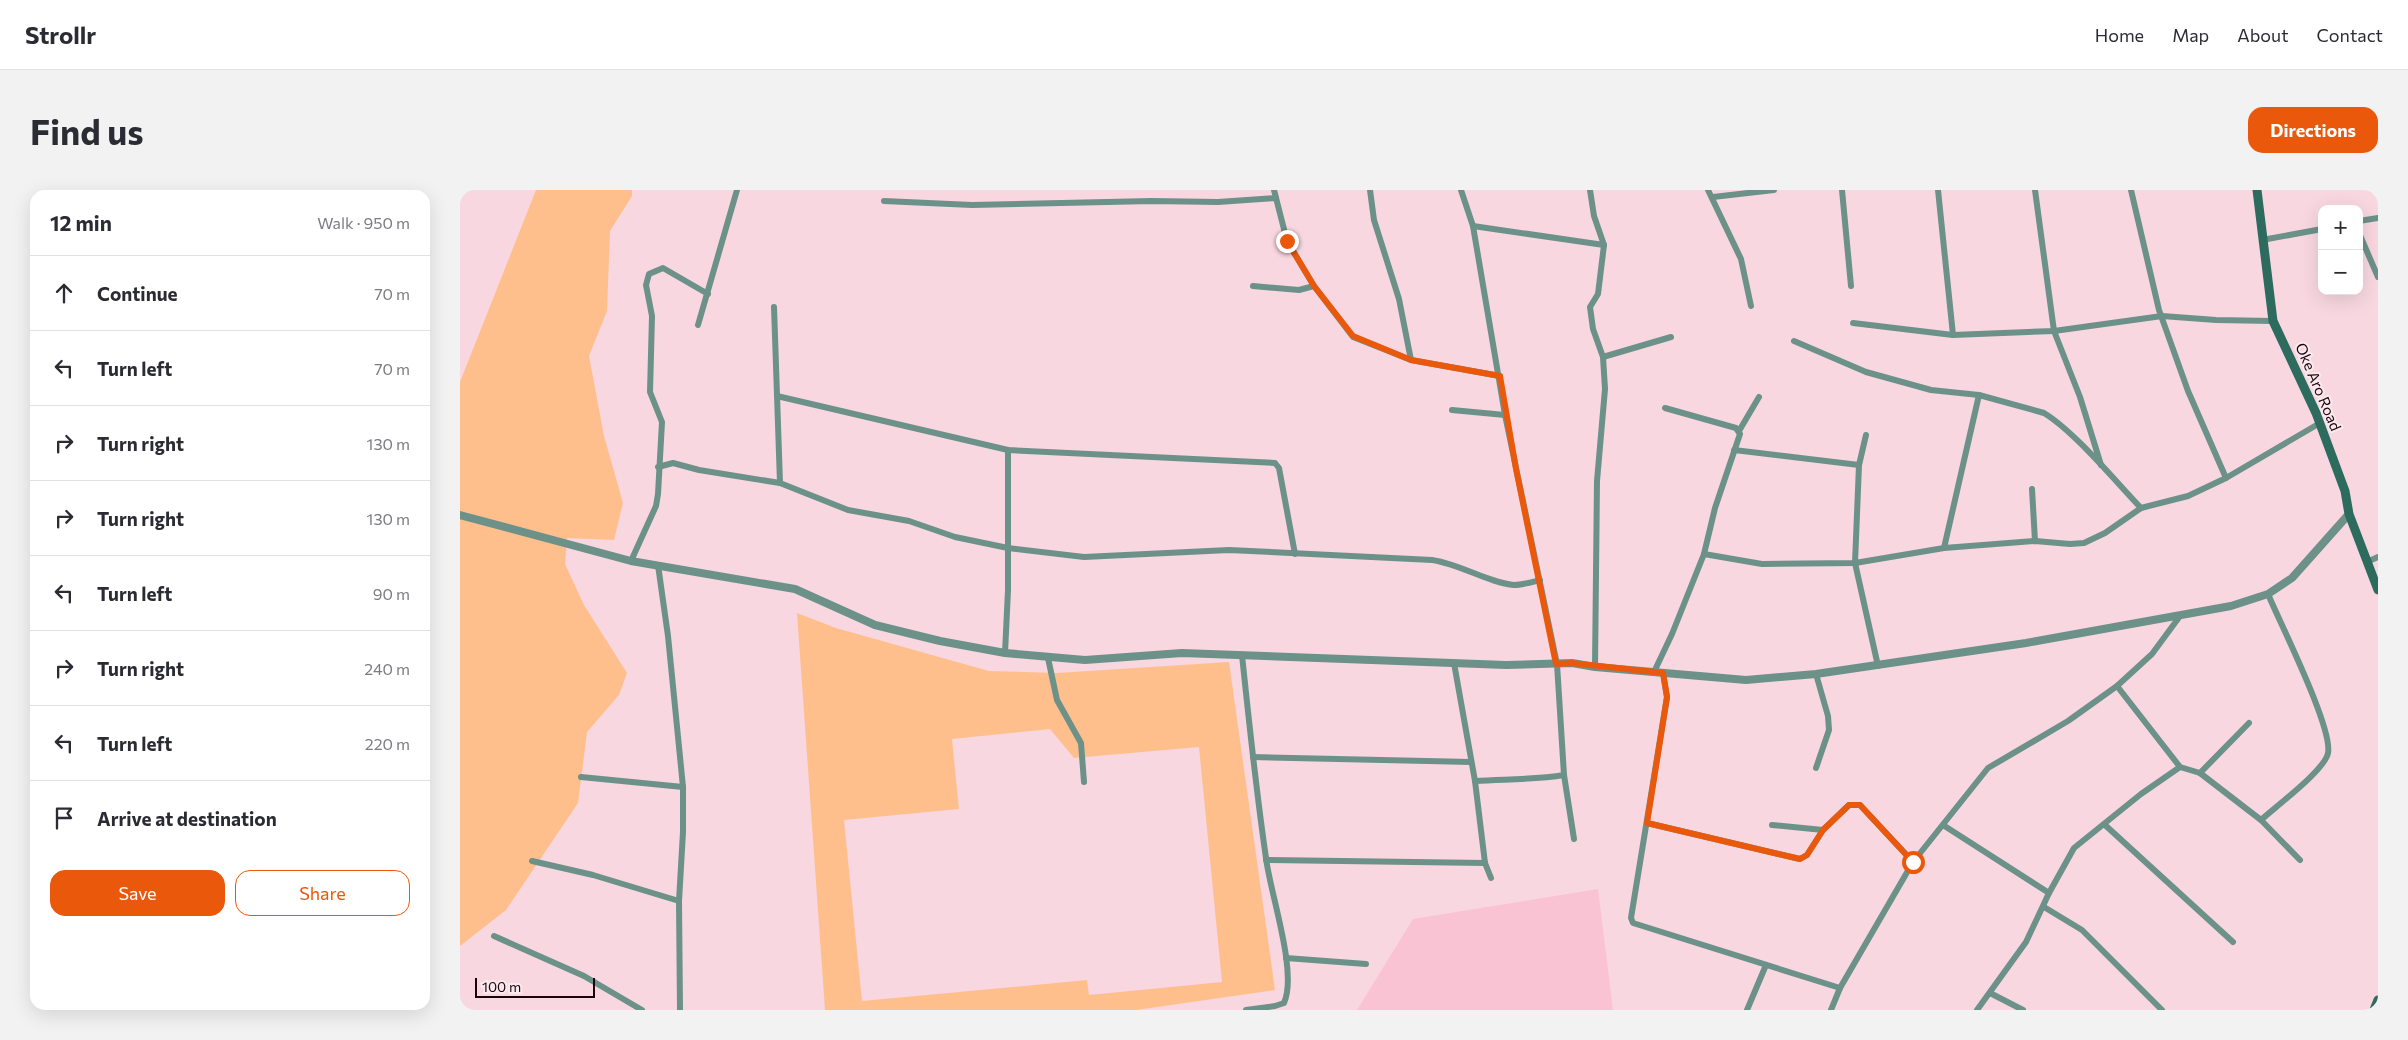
<!DOCTYPE html>
<html lang="en">
<head>
<meta charset="utf-8">
<style>
	body { margin:0; font-family:Commissioner,sans-serif; background:#f2f2f3; color:#2b2b33 }
	.controls { position:absolute; right:15px; top:15px; display:grid; overflow:hidden; border-radius:10px; box-shadow:0 5px 20px #0002 }
	.controls button { width:45px; height:45px; display:grid; place-items:center; padding:0; border:0; border-bottom:1px solid #e1e1e2; background:#fff; color:#2b2b33; font:25px sans-serif }
	.scale { position:absolute; left:15px; bottom:12px; width:120px; box-sizing:border-box; padding-left:5px; border:2px solid #1b030c; border-top:0; font-size:14px; line-height:18px; white-space:nowrap; color:#1b030c; -webkit-text-stroke:4px #fae9ee; paint-order:stroke }
	.stop { position:absolute; width:15px; height:15px; margin:-11px; border:4px solid #ea580c; border-radius:50%; background:#fff }
	.stop.end { background:#ea580c; border-color:#fff; box-shadow:0 1px 5px #0008 }
	.list { margin:0; padding:0; list-style:none }
	h2 { display:flex; justify-content:space-between; align-items:center; height:65px; margin:0; padding:0 20px; font-size:21px }
	h2 small { font-size:16px; font-weight:400; color:#7c7c81 }
	.list li { display:grid; grid-template-columns:32px 1fr auto; gap:15px; align-items:center; box-sizing:border-box; height:75px; padding:0 20px; border-top:1px solid #e1e1e2 }
	.list b { display:block; font-size:19px; white-space:nowrap }
	.list em { font-size:16px; font-style:normal; color:#7c7c81 }
	.actions { display:flex; gap:10px; padding:15px 20px }
	.actions a { flex:1; padding:11px 0; border:1px solid #ea580c; border-radius:15px; text-align:center; font-size:18px; color:#ea580c }
	.actions .main { background:#ea580c; color:#fff }
	.icon { flex:none; width:28px; height:28px; fill:none; stroke:currentColor; stroke-width:2; stroke-linecap:round; stroke-linejoin:round }
	.map { position:relative; flex:none; width:1918px; height:820px; overflow:hidden; border-radius:15px }
	header { display:flex; align-items:center; gap:30px; box-sizing:border-box; height:70px; padding:0 25px; background:#fff; border-bottom:1px solid #e1e1e2 }
	header strong { font-size:24px }
	nav { display:flex; gap:28px; margin-inline-start:auto; font-size:18px }
	.intro { display:flex; align-items:center; justify-content:space-between; box-sizing:border-box; height:120px; padding:0 30px }
	h1 { margin:0; font-size:35px }
	.button { padding:12px 22px; border-radius:15px; background:#ea580c; color:#fff; font-size:18px; font-weight:700 }
	main { display:flex; gap:30px; padding:0 30px }
	aside { flex:1; background:#fff; border-radius:15px; box-shadow:0 5px 20px #0002 }
	.map>svg:first-child { display:block }
</style>
</head>
<body>
<header>
<strong>Strollr</strong>
<nav><a>Home</a><a>Map</a><a>About</a><a>Contact</a></nav>
</header>
<div class="intro"><h1>Find us</h1><a class="button">Directions</a></div>
<main>
<aside>
<h2>12 min<small>Walk · 950 m</small></h2>
<ul class="list">
<li><svg class="icon" aria-label="ahead" viewBox="0 0 24 24"><path d="M12 20V5M6 11l6-6 6 6"/></svg><div><b>Continue</b></div><em>70 m</em></li>
<li><svg class="icon" aria-label="left" viewBox="0 0 24 24"><path d="M17 20v-9H6M10 6l-5 5 5 5"/></svg><div><b>Turn left</b></div><em>70 m</em></li>
<li><svg class="icon" aria-label="right" viewBox="0 0 24 24"><path d="M7 20v-9h11M14 6l5 5-5 5"/></svg><div><b>Turn right</b></div><em>130 m</em></li>
<li><svg class="icon" aria-label="right" viewBox="0 0 24 24"><path d="M7 20v-9h11M14 6l5 5-5 5"/></svg><div><b>Turn right</b></div><em>130 m</em></li>
<li><svg class="icon" aria-label="left" viewBox="0 0 24 24"><path d="M17 20v-9H6M10 6l-5 5 5 5"/></svg><div><b>Turn left</b></div><em>90 m</em></li>
<li><svg class="icon" aria-label="right" viewBox="0 0 24 24"><path d="M7 20v-9h11M14 6l5 5-5 5"/></svg><div><b>Turn right</b></div><em>240 m</em></li>
<li><svg class="icon" aria-label="left" viewBox="0 0 24 24"><path d="M17 20v-9H6M10 6l-5 5 5 5"/></svg><div><b>Turn left</b></div><em>220 m</em></li>
<li><svg class="icon" aria-label="arrive" viewBox="0 0 24 24"><path d="M6 21V4h12l-3 4 3 4H6"/></svg><div><b>Arrive at destination</b></div></li>
</ul>
<div class="actions"><a class="main">Save</a><a>Share</a></div>
</aside>
<div class="map">
<svg width="1918" height="820" viewBox="0 0 1918 820">
	<rect width="100%" height="100%" fill="#f8d7e0"/>
	<!-- built -->
	<polygon fill="#f9c3d3" points="1138,699 1153,820 897,820 953,729"/>
	<!-- green -->
	<g fill="#ffbf8c" fill-rule="evenodd">
		<polygon points="76,0 172,0 172,6 150,41 147,121 129,166 144,246 163,313 154,350 107,348 105,374 124,415 167,483 159,505 127,542 118,613 46,720 0,756 0,192"/>
		<path d="M337,423L376,438L529,481L597,483L769,472L815,800L676,820H365ZM590,539L614,568L739,557L762,792L629,805L627,790L402,811L384,630L499,619L492,549Z"/>
	</g>
	<g fill="none" stroke-linecap="round" stroke-linejoin="round">
		<!-- minor -->
		<g stroke="#6c9189" stroke-width="6">
			<polyline points="814,0 827,51 854,96 893,147 951,170 1040,186"/>
			<polyline points="910,0 914,30 939,109 951,170"/>
			<path d="M1001,0L1013,36L1045,225L1097,474L1104,585C1074,590 1045,589 1015,591"/>
			<polyline points="1130,0 1134,26 1144,55 1138,104 1130,117 1133,139 1143,167 1145,199 1137,291 1135,477"/>
			<polyline points="1248,0 1281,69 1291,116"/>
			<polyline points="1382,0 1391,96"/>
			<polyline points="1478,0 1493,145"/>
			<polyline points="1575,0 1594,141 1620,207 1641,275"/>
			<polyline points="1671,0 1699,120 1728,201 1766,288"/>
			<polyline points="1253,7 1314,0"/>
			<polyline points="424,11 512,15 692,11 758,12 816,8"/>
			<polyline points="1899,31 1918,28"/>
			<polyline points="1013,36 1144,55"/>
			<polyline points="1899,43 1918,87"/>
			<polyline points="1802,50 1862,39"/>
			<polyline points="793,96 839,100 854,96"/>
			<polyline points="314,117 320,293"/>
			<polyline points="1393,133 1493,145 1594,141 1702,126 1756,130 1813,131"/>
			<polyline points="238,135 277,0"/>
			<path d="M1334,151L1406,182L1471,200L1519,205L1584,223C1615,242 1655,291 1681,318"/>
			<polyline points="1143,167 1211,147"/>
			<polyline points="317,206 548,260 815,273 819,278 835,364"/>
			<polyline points="992,220 1045,225"/>
			<polyline points="1279,241 1299,207"/>
			<polyline points="1274,260 1399,275 1406,245"/>
			<polyline points="1399,275 1395,373 1418,476"/>
			<path d="M198,277L213,273L239,280L320,293L388,320L449,331L495,347L548,358L624,367L769,360L972,370C1000,374 1029,393 1054,395C1062,395 1072,392 1080,390"/>
			<polyline points="1572,299 1575,351"/>
			<polyline points="1484,358 1519,205"/>
			<polyline points="1244,364 1302,374 1395,373 1484,358 1575,351 1610,354 1624,353 1645,343 1681,318 1728,306 1766,288 1860,233"/>
			<polyline points="171,371 196,316 198,304 202,232 190,202 192,126 186,95 189,84 203,78 248,104"/>
			<polyline points="1909,371 1918,367"/>
			<polyline points="198,375 208,446 223,597 223,642 219,711 220,820"/>
			<polyline points="545,463 548,400 548,260"/>
			<path d="M782,465C789,532 796,600 806,668C810,703 838,782 824,813L815,816L786,820"/>
			<polyline points="588,468 597,510 621,553 624,592"/>
			<polyline points="994,473 1015,591 1025,673 1031,688"/>
			<polyline points="1194,482 1212,444 1244,364 1255,318 1280,244 1276,238 1205,218"/>
			<polyline points="1203,483 1207,507 1171,728 1173,733 1380,798"/>
			<polyline points="1356,484 1368,526 1369,540 1356,578"/>
			<polyline points="1657,496 1720,577 1740,583 1801,630 1840,670"/>
			<polyline points="793,567 1011,572"/>
			<polyline points="1740,583 1789,533"/>
			<polyline points="1104,585 1114,649"/>
			<polyline points="121,587 223,597"/>
			<path d="M1801,630C1815,617 1865,580 1868,563C1873,538 1820,433 1808,404"/>
			<polyline points="1187,633 1340,669 1347,665 1363,640 1389,615 1400,615 1453,672"/>
			<polyline points="1312,635 1363,640"/>
			<polyline points="1483,635 1589,703"/>
			<polyline points="1645,635 1773,752"/>
			<polyline points="806,670 1025,673"/>
			<polyline points="72,671 133,685 219,711"/>
			<polyline points="1584,717 1622,740 1702,820"/>
			<polyline points="34,746 124,786 182,820"/>
			<polyline points="826,768 906,774"/>
			<polyline points="1530,803 1563,820"/>
			<polyline points="1287,820 1306,775"/>
			<polyline points="1371,820 1380,798 1453,672 1528,578 1608,531 1657,496 1692,464 1720,426"/>
			<polyline points="1517,820 1566,752 1589,703 1614,658 1681,604 1720,577"/>
		</g>
		<!-- tertiary -->
		<polyline stroke="#6c9189" stroke-width="8" points="0,325 171,371 335,399 415,435 480,451 545,463 625,470 722,463 1046,475 1112,473 1135,477 1286,490 1356,484 1566,453 1771,416 1808,404 1832,388 1889,324"/>
		<!-- secondary -->
		<g stroke="#2e6b5f" stroke-width="9">
			<polyline points="1797,0 1813,131 1856,223 1885,301 1889,324 1918,400"/>
			<polyline points="1914,820 1918,810"/>
		</g>
	</g>
	<g fill="none" stroke-linecap="round" stroke-linejoin="round">
		<!-- route -->
		<polyline stroke="#ea580c" stroke-width="6" points="827,51 854,96 893,146 951,170 1040,186 1056,279 1096,474 1112,473 1203,483 1207,507 1187,633 1340,669 1347,665 1363,640 1389,615 1400,615 1453,672"/>
	</g>
	<g text-anchor="middle" stroke-width="4" stroke-linejoin="round" paint-order="stroke">
		<!-- street labels -->
		<g font-size="15" fill="#1b030c" stroke="#fae9ee">
			<text transform="translate(1858 197) rotate(67)" y="5">Oke Aro Road</text>
		</g>
	</g>
</svg>
<div class="controls">
<button>+</button>
<button>−</button>
</div>
<div class="scale">100 m</div>
<div class="stop" style="left:1453px;top:672px"></div>
<div class="stop end" style="left:827px;top:51px"></div>
</div>
</main>
</body>
</html>
